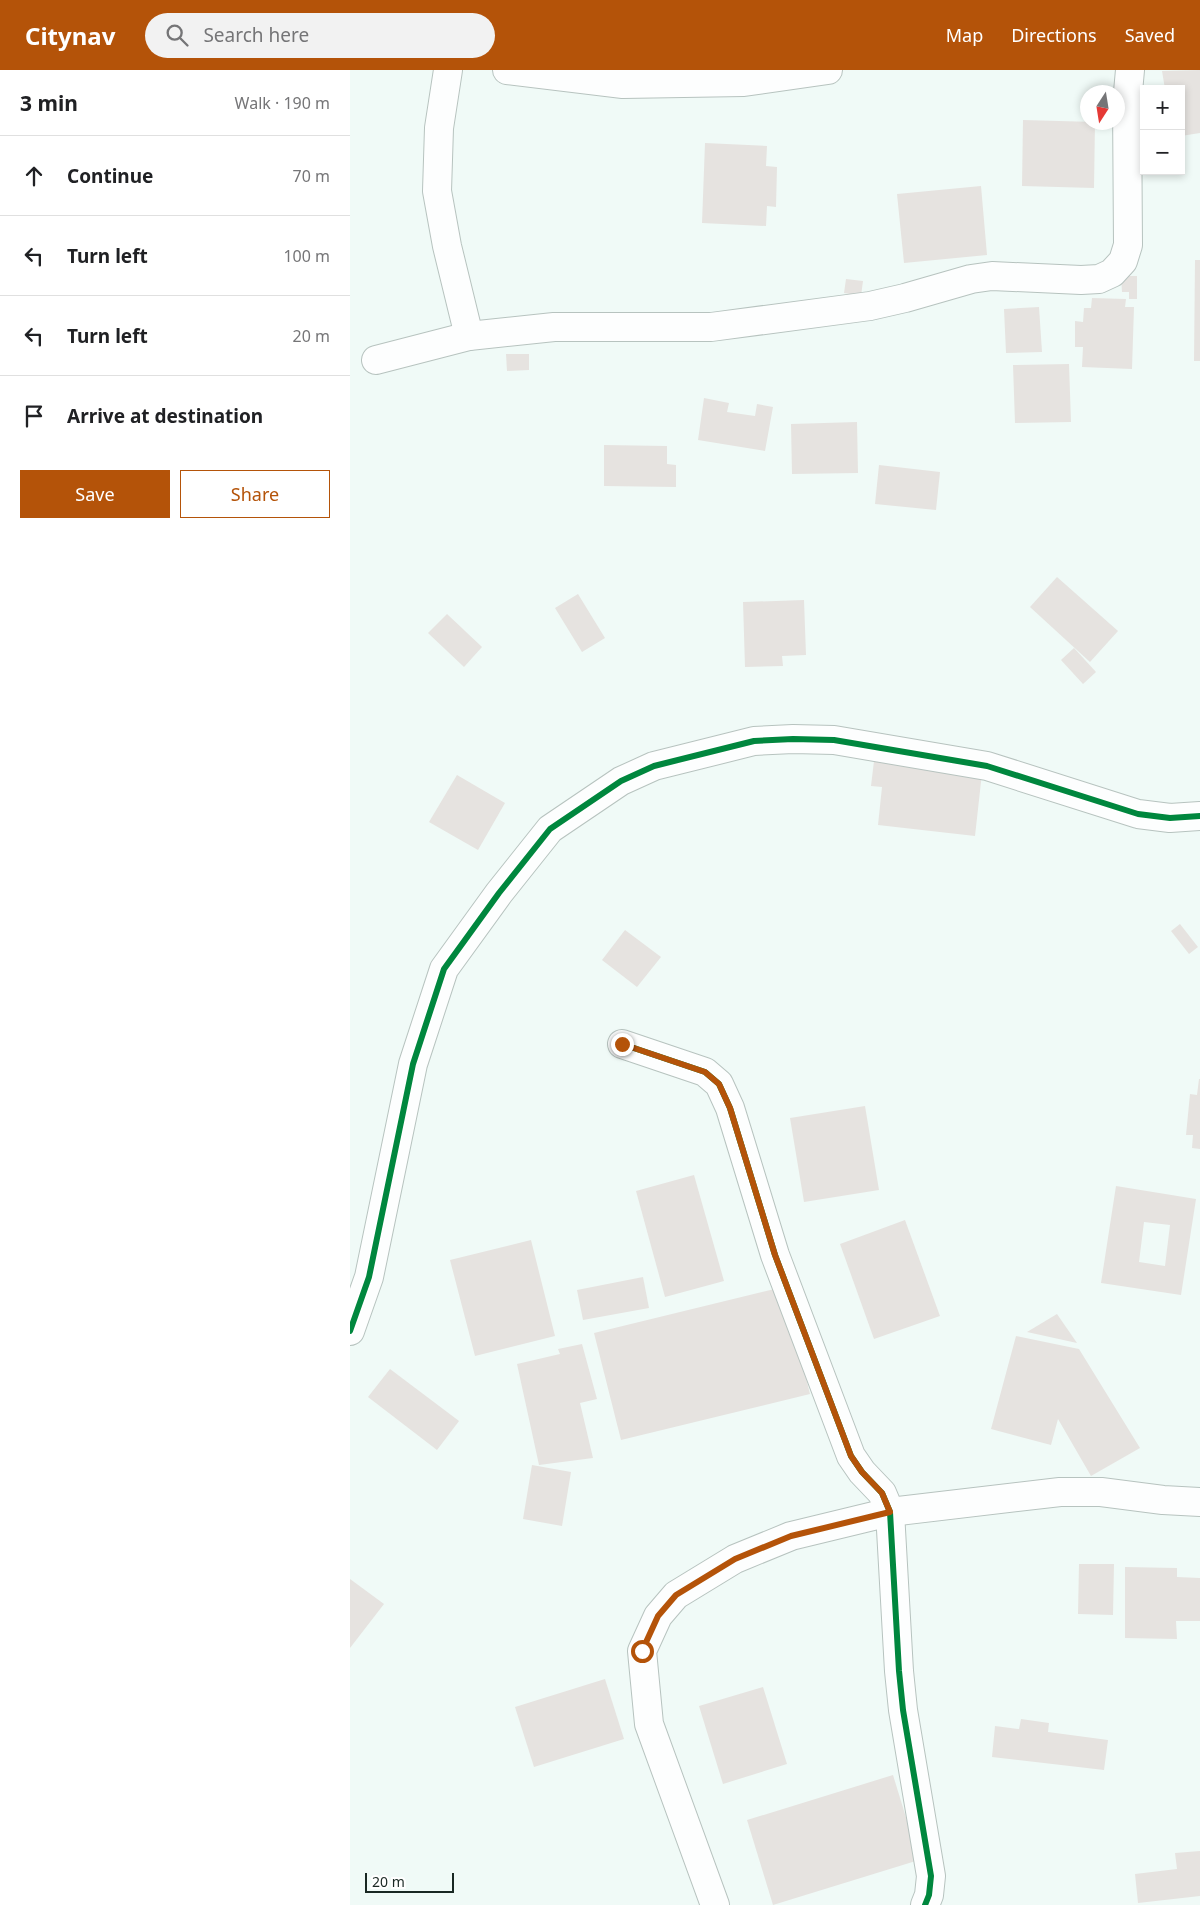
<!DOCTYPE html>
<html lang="en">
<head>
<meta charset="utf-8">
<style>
	body { margin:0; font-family:"Noto Sans",sans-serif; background:#f2f2f2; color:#202124 }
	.controls { position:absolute; right:15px; top:15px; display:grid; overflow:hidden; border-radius:0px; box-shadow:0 2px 8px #0003 }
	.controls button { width:45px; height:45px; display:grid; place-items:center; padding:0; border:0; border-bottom:1px solid #e0e0e0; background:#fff; color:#202124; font:25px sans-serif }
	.compass { position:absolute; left:730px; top:15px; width:45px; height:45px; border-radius:50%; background:#fff; box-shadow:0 2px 8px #0003; rotate:192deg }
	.scale { position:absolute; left:15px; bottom:12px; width:89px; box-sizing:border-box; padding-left:5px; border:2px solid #192823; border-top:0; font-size:14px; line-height:18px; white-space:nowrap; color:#192823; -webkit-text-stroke:4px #fff; paint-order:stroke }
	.stop { position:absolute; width:15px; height:15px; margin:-11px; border:4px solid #b45309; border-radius:50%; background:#fff }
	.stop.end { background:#b45309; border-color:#fff; box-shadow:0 1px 5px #0008 }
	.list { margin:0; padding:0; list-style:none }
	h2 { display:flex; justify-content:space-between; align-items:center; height:65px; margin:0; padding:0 20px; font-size:21px }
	h2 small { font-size:16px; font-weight:400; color:#757577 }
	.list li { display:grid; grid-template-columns:32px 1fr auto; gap:15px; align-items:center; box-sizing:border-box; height:80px; padding:0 20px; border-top:1px solid #e0e0e0 }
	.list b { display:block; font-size:19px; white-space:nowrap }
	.list em { font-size:16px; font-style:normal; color:#757577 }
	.actions { display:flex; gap:10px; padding:15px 20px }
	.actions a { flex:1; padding:11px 0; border:1px solid #b45309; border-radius:0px; text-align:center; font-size:18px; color:#b45309 }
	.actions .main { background:#b45309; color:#fff }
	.icon { flex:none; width:28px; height:28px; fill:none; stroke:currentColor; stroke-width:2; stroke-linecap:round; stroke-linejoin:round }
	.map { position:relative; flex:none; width:850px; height:1835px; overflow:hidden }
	header { display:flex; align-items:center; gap:30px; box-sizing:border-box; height:70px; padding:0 25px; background:#b45309; color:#fff }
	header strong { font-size:24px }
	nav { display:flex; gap:28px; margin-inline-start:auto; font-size:18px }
	.search { width:350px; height:45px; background:#f2f2f2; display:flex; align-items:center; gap:12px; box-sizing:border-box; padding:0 18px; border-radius:28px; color:#757577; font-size:19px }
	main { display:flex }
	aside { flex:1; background:#fff }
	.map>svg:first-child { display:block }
</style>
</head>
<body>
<header>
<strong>Citynav</strong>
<div class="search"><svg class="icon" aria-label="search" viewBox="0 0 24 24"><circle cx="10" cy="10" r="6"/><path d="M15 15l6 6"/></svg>Search here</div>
<nav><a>Map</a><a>Directions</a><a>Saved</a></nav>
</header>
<main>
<aside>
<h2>3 min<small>Walk · 190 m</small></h2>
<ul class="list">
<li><svg class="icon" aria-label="ahead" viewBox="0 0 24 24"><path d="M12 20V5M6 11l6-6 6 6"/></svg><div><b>Continue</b></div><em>70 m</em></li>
<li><svg class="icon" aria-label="left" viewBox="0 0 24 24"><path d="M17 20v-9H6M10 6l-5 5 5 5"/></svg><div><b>Turn left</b></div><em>100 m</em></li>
<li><svg class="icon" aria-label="left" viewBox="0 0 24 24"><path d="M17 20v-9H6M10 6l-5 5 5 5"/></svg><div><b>Turn left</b></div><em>20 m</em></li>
<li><svg class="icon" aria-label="arrive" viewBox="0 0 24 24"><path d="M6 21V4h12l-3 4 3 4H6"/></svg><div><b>Arrive at destination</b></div></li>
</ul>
<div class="actions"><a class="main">Save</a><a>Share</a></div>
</aside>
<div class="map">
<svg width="850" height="1835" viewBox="0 0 850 1835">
	<rect width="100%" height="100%" fill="#f0faf7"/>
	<!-- building -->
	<g fill="#e6e3e0" fill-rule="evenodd">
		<polygon points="850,0 850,63 831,66 831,19 815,19 812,1"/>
		<polygon points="673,50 745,52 744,118 672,116"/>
		<polygon points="355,73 417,76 416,96 427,97 426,137 417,136 416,156 352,153"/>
		<polygon points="631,116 637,185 554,193 547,124"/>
		<polygon points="845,190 850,190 850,291 844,291"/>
		<polygon points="771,206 787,206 787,229 779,229 779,222 772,222"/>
		<polygon points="496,209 513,211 511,226 494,223"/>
		<polygon points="742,228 776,229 775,237 784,237 782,299 732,297 733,277 725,277 725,251 733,252 734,238 741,238"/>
		<polygon points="689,237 692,282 656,283 654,239"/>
		<polygon points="156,284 179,284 179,300 157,301"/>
		<polygon points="719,294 721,352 665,353 663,295"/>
		<polygon points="354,328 379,333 377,342 405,346 407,334 423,337 415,381 348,370"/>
		<polygon points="507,352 508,403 442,404 441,354"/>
		<polygon points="254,375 317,376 317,394 326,395 326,417 254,416"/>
		<polygon points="529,395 590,402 586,440 525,434"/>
		<polygon points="707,507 768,561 740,592 680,537"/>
		<polygon points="228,524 255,568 232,582 205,538"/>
		<polygon points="454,530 456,585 432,586 433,596 395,597 393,532"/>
		<polygon points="97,544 132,577 114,597 78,563"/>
		<polygon points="724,578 746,602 733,614 711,590"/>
		<polygon points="524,691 632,703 625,766 528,755 532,717 521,716"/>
		<polygon points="107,705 155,733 128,780 79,752"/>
		<polygon points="830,854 848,877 839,884 821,861"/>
		<polygon points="275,860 311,887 287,917 252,890"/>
		<polygon points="849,1009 850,1009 850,1079 842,1078 843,1065 836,1065 840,1024 847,1025"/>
		<polygon points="515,1036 529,1120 454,1132 440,1048"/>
		<polygon points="344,1105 374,1211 315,1227 286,1121"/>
		<path d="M766,1116L846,1129L831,1225L751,1213ZM794,1152L820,1155L815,1196L789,1192Z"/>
		<polygon points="555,1150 590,1246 524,1269 490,1174"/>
		<polygon points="181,1170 205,1266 125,1286 100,1190"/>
		<polygon points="293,1207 299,1238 233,1250 227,1220"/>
		<polygon points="433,1217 460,1324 271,1370 244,1263"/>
		<polygon points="707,1244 727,1273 677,1262"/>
		<polygon points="666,1266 729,1279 790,1378 741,1406 708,1349 701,1375 641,1359"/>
		<polygon points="232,1274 247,1329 230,1333 243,1388 189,1395 167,1294 210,1284 208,1279"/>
		<polygon points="40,1299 109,1351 87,1380 18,1327"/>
		<polygon points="182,1395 221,1402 212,1456 173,1449"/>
		<polygon points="729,1494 764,1494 763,1545 728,1544"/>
		<polygon points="775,1497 827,1498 827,1507 850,1508 850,1551 826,1551 827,1569 775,1568"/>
		<polygon points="0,1509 34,1534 0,1578"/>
		<polygon points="255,1609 274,1669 184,1697 165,1637"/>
		<polygon points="413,1617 437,1694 373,1714 349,1636"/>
		<polygon points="671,1649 699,1653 698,1662 758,1670 754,1700 642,1687 645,1656 669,1659"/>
		<polygon points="543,1705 569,1790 423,1835 397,1750"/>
		<polygon points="850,1781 850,1826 788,1833 785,1804 827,1799 825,1783"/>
	</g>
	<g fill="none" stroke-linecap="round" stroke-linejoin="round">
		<defs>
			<g id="minor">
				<polyline points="98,0 89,58 87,121 97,176 119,266"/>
				<polyline points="157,0 273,14 394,12 478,0"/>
				<polyline points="26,290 119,266 204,257 361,257 520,236 555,228 621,209 642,206 731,210 749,209 762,203 773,191 778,175 777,33 780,0"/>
				<polyline points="272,974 355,1002 369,1014 380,1038 425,1185 501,1386 512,1402 532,1423 540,1442 549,1601 553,1640 581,1806 579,1825 575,1835"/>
				<polyline points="0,1261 19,1207 63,994 94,899 149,823 200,759 271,711 304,696 404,671 443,669 484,670 637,696 788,744 820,748 850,746"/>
				<polyline points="365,1835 299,1654 292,1581 308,1546 326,1525 385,1489 441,1466 540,1442 710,1422 751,1422 813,1430 850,1432"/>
			</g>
		</defs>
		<!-- minor casing -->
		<use href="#minor" stroke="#b7c3bf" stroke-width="30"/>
		<!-- minor -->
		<use href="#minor" stroke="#fdfefe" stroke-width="28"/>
		<defs>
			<g id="cycleway">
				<polyline points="272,974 355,1002 369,1014 380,1038 425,1185 501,1386 512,1402 532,1423 540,1442 549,1601 553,1640 581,1806 579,1825 575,1835"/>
				<polyline points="0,1261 19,1207 63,994 94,899 149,823 200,759 271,711 304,696 404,671 443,669 484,670 637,696 788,744 820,748 850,746"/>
			</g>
		</defs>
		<!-- cycleway casing -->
		<use href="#cycleway" stroke="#fff" stroke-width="9"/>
		<!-- cycleway -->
		<use href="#cycleway" stroke="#00873e" stroke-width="6"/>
	</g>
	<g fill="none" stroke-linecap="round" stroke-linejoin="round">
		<!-- route -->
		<polyline stroke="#b45309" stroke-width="6" points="272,974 355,1002 369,1014 380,1038 425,1185 501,1386 512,1402 532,1423 540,1442 441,1466 385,1489 326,1525 308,1546 292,1581"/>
	</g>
</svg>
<div class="controls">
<button>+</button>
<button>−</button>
</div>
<svg class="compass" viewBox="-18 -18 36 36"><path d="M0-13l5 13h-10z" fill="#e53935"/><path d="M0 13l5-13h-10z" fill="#757577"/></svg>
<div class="scale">20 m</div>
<div class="stop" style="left:292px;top:1581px"></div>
<div class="stop end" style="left:272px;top:974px"></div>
</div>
</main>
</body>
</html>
